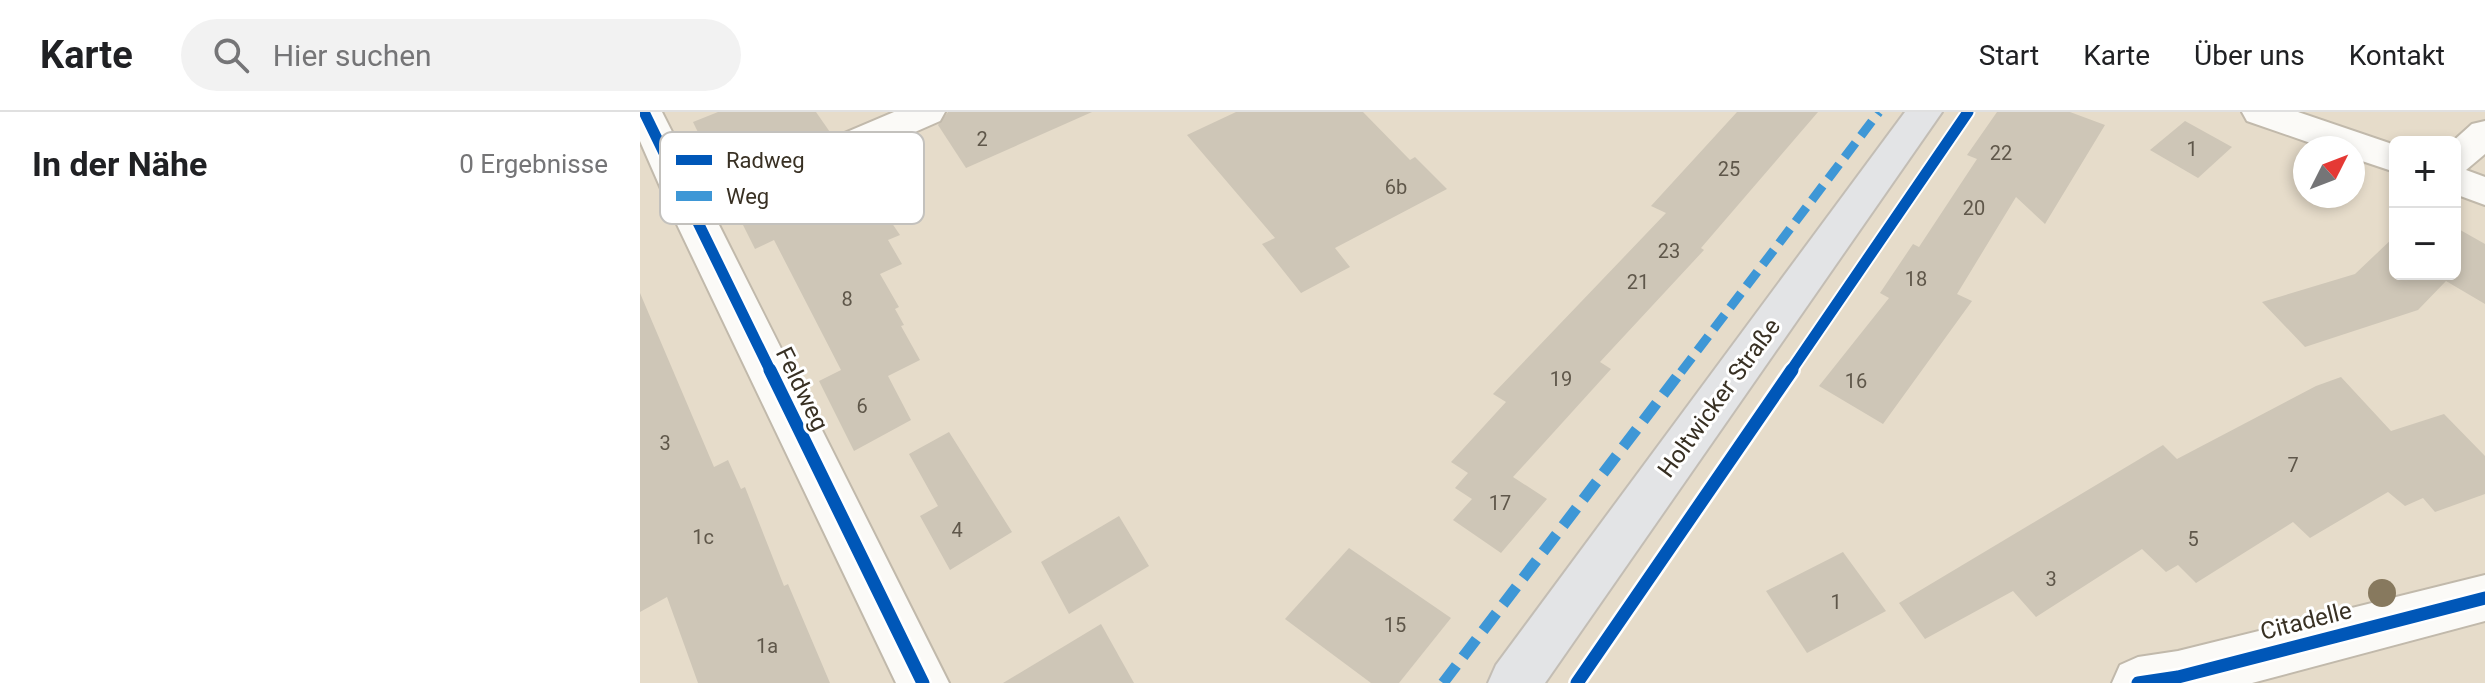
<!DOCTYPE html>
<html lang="de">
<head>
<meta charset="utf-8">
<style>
	body { margin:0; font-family:Roboto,sans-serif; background:#f2f2f2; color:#202124 }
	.controls { position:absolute; right:24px; top:24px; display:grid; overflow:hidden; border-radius:12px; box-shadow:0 4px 12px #0003 }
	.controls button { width:72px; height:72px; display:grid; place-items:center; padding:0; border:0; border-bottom:2px solid #e0e0e0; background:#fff; color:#202124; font:40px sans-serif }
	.compass { position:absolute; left:1653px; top:24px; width:72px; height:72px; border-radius:50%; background:#fff; box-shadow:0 4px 12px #0003; rotate:48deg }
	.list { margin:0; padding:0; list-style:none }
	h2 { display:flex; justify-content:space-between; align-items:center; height:104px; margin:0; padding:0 32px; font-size:34px }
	h2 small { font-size:26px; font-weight:400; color:#757577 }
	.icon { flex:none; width:44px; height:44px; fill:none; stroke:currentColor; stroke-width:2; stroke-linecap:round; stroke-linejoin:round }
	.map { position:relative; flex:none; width:1845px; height:571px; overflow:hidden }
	header { display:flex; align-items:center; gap:48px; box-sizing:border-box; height:112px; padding:0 40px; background:#fff; border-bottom:2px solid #e0e0e0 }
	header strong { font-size:38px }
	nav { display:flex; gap:44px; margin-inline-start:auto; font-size:28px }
	.search { width:560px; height:72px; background:#f2f2f2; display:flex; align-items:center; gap:20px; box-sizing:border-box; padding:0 28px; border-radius:44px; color:#757577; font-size:30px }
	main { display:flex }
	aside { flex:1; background:#fff }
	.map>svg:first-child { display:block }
</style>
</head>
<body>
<header>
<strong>Karte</strong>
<div class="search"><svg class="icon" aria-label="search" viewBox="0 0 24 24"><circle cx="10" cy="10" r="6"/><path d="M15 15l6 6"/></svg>Hier suchen</div>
<nav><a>Start</a><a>Karte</a><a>Über uns</a><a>Kontakt</a></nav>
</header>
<main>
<aside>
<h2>In der Nähe<small>0 Ergebnisse</small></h2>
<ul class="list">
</ul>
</aside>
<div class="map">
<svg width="1845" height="571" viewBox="0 0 1845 571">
	<rect width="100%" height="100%" fill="#e6dcca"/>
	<!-- building -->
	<g fill="#cec6b7">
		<polygon points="78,0 176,0 192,23 82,70 53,10"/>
		<polygon points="308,0 452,0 326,56 298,13"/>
		<polygon points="596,0 723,0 770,48 775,45 807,77 695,136 710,155 661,181 622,132 635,126 547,23"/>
		<polygon points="1097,0 1178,0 1061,136 1064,138 960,250 971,257 873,365 907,387 861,441 813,408 832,387 815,376 828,361 811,350 866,290 853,282 1026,101 1011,94"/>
		<polygon points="1357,0 1430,0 1465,13 1405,112 1376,85 1317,182 1332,189 1243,312 1179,274 1249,186 1240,181 1273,132 1279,135 1337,47 1327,43"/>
		<polygon points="1545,9 1592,35 1558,66 1510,38"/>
		<polygon points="211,51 260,123 248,128 262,152 240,162 259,195 255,197 264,213 261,214 280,248 248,264 271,308 214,339 179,269 201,258 134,128 115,137 97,101"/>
		<polygon points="1815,115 1845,132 1845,192 1806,169 1778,198 1665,235 1622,190 1715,162 1755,124 1755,162 1815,162"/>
		<polygon points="0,181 74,355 88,348 101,377 105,375 144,474 148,472 190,571 58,571 27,485 0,500"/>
		<polygon points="1701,265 1751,319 1804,302 1845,344 1845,382 1795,400 1783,386 1765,394 1748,380 1670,426 1653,410 1556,471 1538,453 1526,460 1502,437 1396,505 1373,479 1285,527 1259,491 1523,333 1537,347 1676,274"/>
		<polygon points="309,320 372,420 310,458 280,404 298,394 269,342"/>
		<polygon points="479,404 509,454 429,502 401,450"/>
		<polygon points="709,436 811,506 759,571 731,571 645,507"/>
		<polygon points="1203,440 1246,499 1167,541 1126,479"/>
		<polygon points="461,512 494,571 363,571"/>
	</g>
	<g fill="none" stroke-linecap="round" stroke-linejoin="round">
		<defs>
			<g id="minor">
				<polygon points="0,0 22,0 63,81 254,0 305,0 300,9 76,107 309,571 256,571 32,102 0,29"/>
				<polygon points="1602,0 1658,0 1755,33 1755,60 1713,46 1713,36 1685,36 1607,9"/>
				<polygon points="1845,9 1845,42 1826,58 1845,65 1845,93 1815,82 1815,30 1812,30 1832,12"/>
				<polygon points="1845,463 1845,509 1612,571 1472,571 1480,553 1498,545 1538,539"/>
			</g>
			<polygon id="major" points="1265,0 1302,0 905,571 848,571 856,553"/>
		</defs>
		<!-- minor casing -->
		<use href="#minor" stroke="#c1b9ab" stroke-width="4"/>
		<!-- major casing -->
		<use href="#major" stroke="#c3bdb4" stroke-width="4"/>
		<!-- minor -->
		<use href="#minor" fill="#fbfaf7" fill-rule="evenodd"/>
		<!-- major -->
		<use href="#major" fill="#e3e4e6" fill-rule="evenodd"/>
		<!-- quiet-far1 -->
		<polyline stroke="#3e97d6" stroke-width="9" stroke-dasharray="18 9" stroke-linecap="butt" points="1041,260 1239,0"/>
		<!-- quiet -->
		<polyline stroke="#3e97d6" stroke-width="11" stroke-dasharray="22 11" stroke-linecap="butt" points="803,571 1042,258"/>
		<defs>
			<g id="cycleway-far1">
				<polyline points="4,0 131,260"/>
				<polyline points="1150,260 1328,0"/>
			</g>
			<g id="cycleway">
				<polyline points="130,258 283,571"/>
				<polyline points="937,571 1152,258"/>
				<polyline points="1498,571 1538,565 1845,486"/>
			</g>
		</defs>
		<!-- cycleway-far1 casing -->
		<use href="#cycleway-far1" stroke="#fff" stroke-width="15"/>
		<!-- cycleway casing -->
		<use href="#cycleway" stroke="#fff" stroke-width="18"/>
		<!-- cycleway-far1 -->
		<use href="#cycleway-far1" stroke="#0057b8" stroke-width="11"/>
		<!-- cycleway -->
		<use href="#cycleway" stroke="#0057b8" stroke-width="13"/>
	</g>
	<!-- trees -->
	<circle fill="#87795e" cx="1742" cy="481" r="14"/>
	<g text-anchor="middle" stroke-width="6" stroke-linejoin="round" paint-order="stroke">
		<!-- number labels -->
		<g font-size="20" fill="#5f574a">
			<text x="342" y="34">2</text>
			<text x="1552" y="44">1</text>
			<text x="1361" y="48">22</text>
			<text x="1089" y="64">25</text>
			<text x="756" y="82">6b</text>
			<text x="1334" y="103">20</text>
			<text x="1029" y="146">23</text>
			<text x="1276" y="174">18</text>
			<text x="998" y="177">21</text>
			<text x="207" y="194">8</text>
			<text x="921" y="274">19</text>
			<text x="1216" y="276">16</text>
			<text x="222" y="301">6</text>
			<text x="25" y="338">3</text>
			<text x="1653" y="360">7</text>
			<text x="860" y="398">17</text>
			<text x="317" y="425">4</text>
			<text x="63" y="432">1c</text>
			<text x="1553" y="434">5</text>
			<text x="1411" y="474">3</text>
			<text x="1196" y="497">1</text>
			<text x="755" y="520">15</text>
			<text x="127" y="541">1a</text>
		</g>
		<!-- street labels -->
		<g font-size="24" fill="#383023" stroke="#fff">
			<text transform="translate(162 277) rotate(64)" y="8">Feldweg</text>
			<text transform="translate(1079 286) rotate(-54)" y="8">Holtwicker Straße</text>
			<text transform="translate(1666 509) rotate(-14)" y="8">Citadelle</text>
		</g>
	</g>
	<!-- legend -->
	<rect x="20" y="20" width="264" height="92" rx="12" fill="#fff" stroke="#c3c1bd" stroke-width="2"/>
	<rect x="36" y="43" width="36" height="10" fill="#0057b8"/>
	<rect x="36" y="79" width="36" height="10" fill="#3e97d6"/>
	<g font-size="22" fill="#383023">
		<text x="86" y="56">Radweg</text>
		<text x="86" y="92">Weg</text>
	</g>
</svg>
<div class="controls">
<button>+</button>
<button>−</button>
</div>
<svg class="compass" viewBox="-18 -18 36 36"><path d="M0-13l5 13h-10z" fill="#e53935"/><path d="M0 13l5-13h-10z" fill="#757577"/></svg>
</div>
</main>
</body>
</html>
